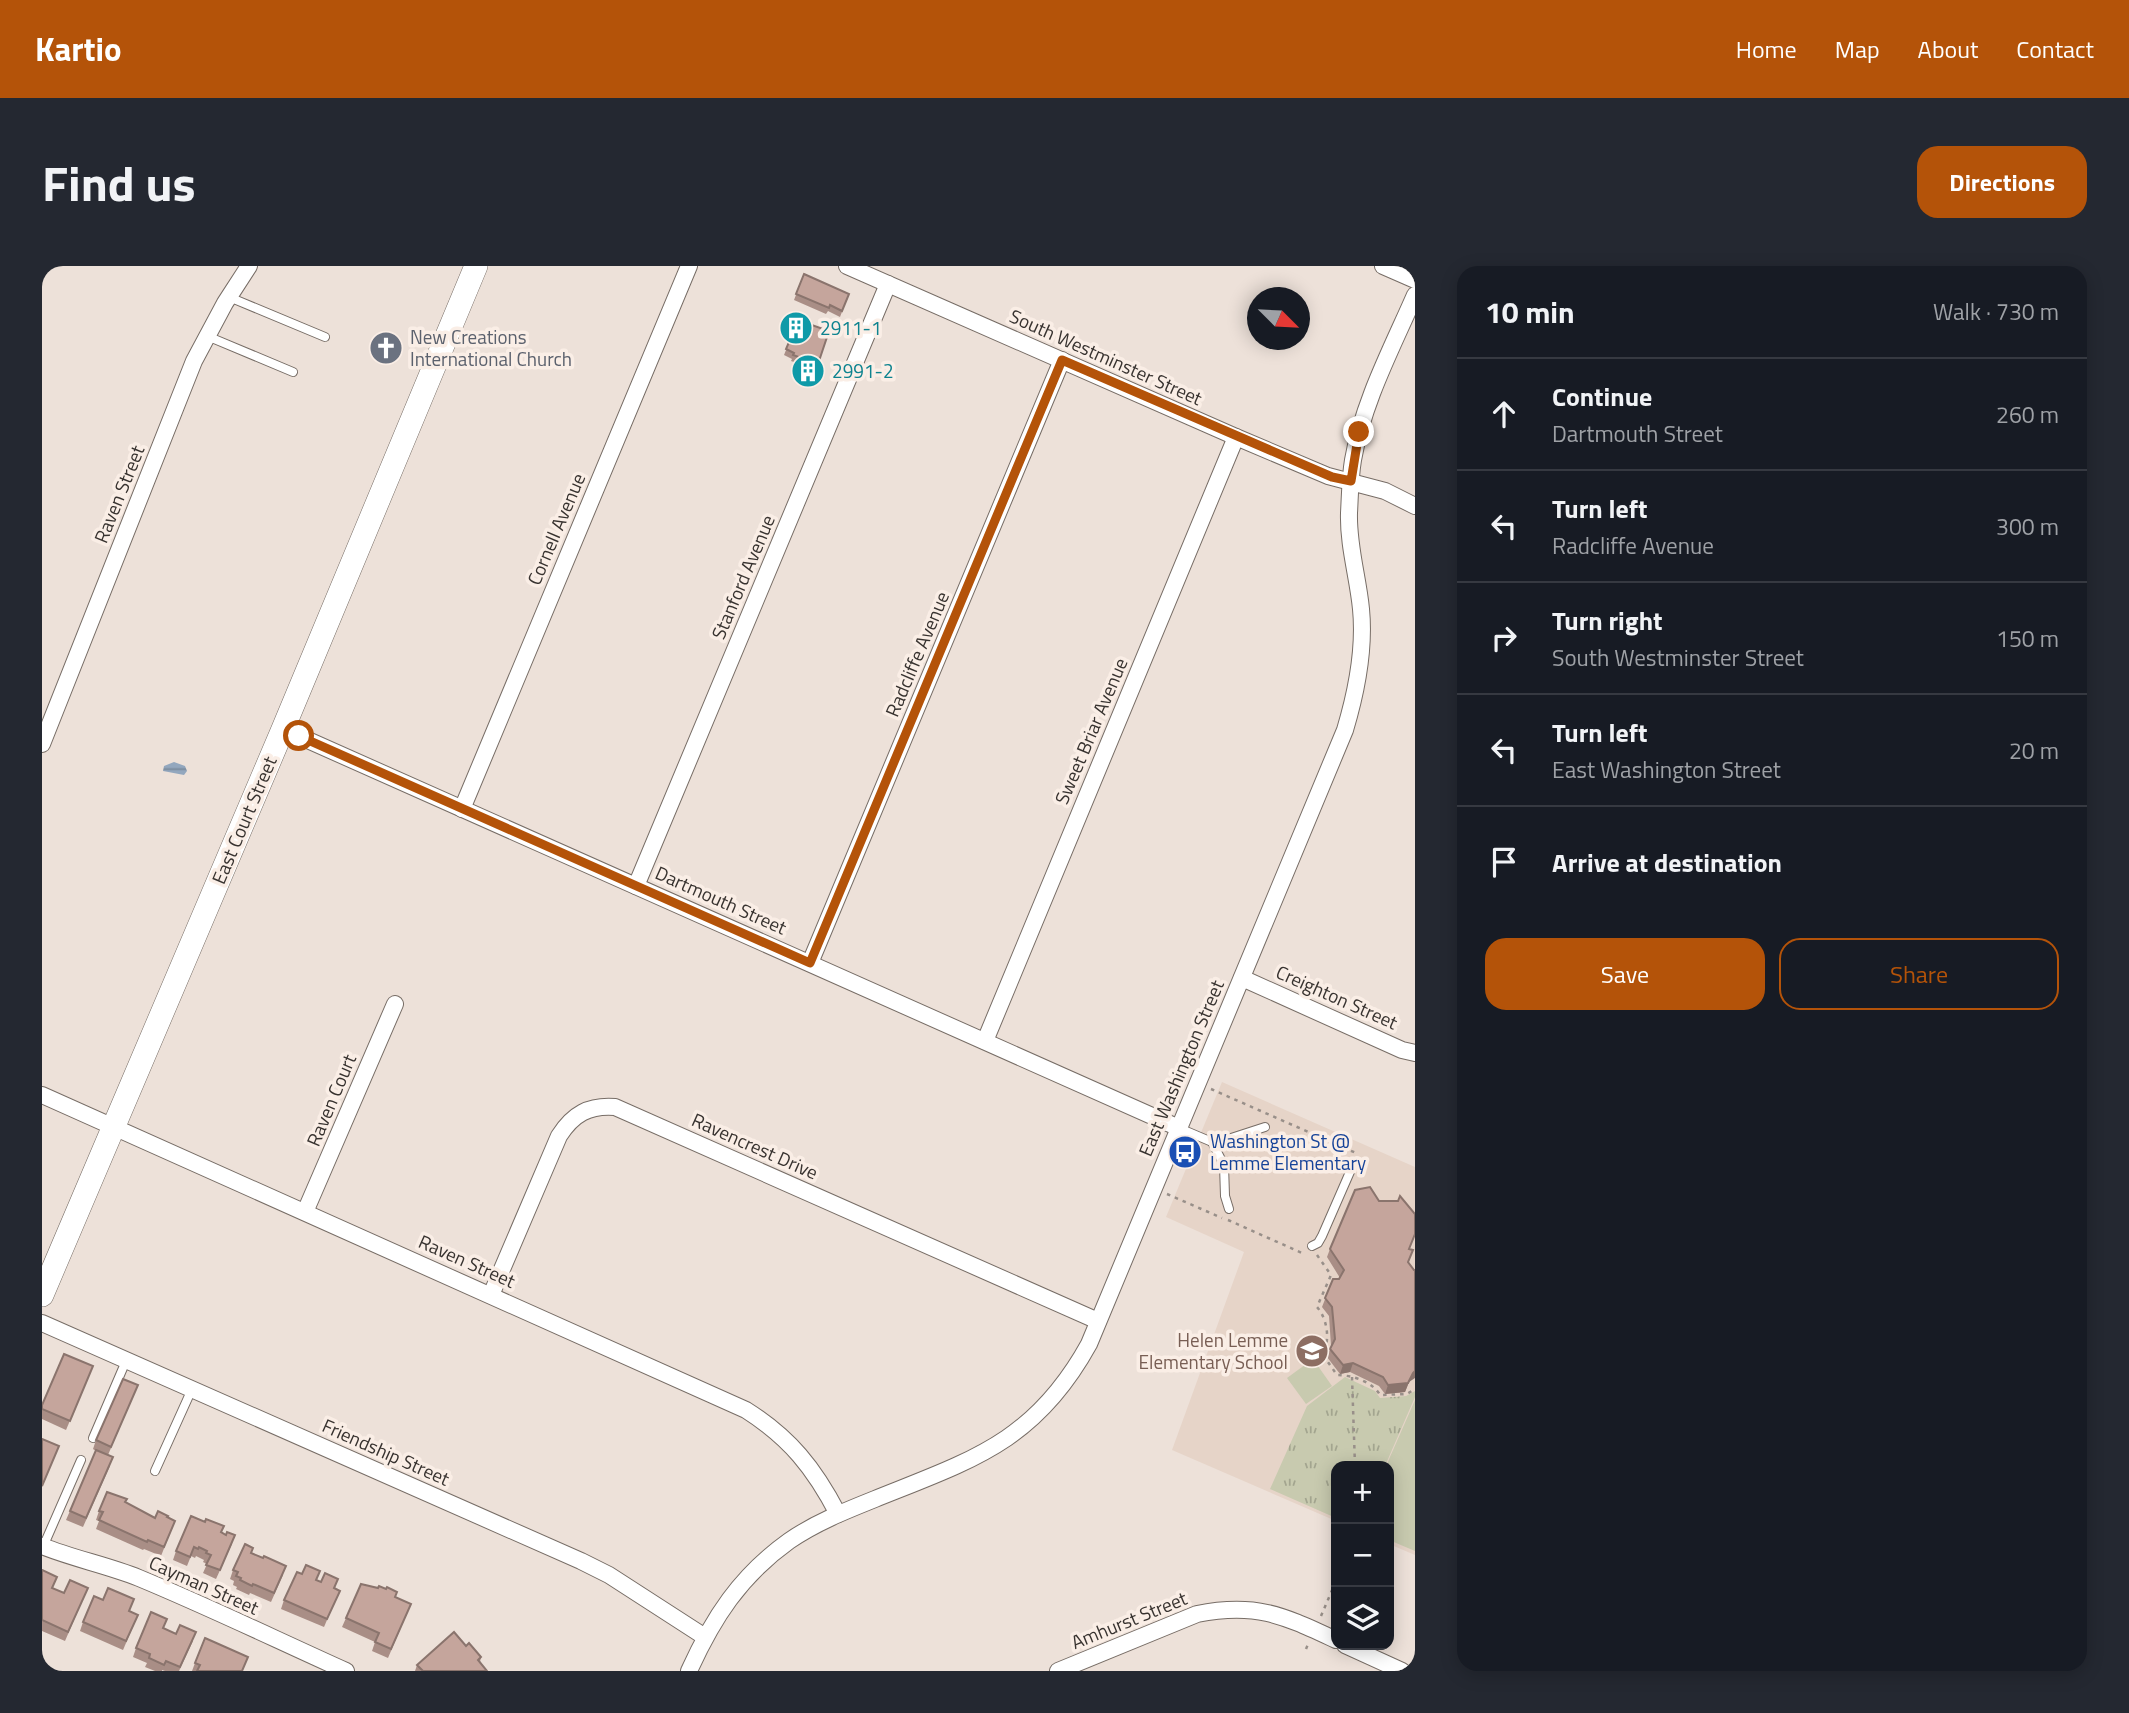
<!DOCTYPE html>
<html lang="en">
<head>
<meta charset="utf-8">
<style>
	body { margin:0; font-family:"Titillium Web",sans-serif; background:#242831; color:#f1f3f6 }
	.controls { position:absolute; right:21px; bottom:21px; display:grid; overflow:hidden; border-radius:14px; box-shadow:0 4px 18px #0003 }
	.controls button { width:63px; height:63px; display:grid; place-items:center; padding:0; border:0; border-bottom:2px solid #363941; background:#171b24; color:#f1f3f6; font:35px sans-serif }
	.compass { position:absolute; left:1205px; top:21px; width:63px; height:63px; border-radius:50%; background:#171b24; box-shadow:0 4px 18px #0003; rotate:114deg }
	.stop { position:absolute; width:21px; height:21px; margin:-16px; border:5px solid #b45309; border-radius:50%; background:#fff }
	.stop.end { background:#b45309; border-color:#fff; box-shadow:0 2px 7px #0008 }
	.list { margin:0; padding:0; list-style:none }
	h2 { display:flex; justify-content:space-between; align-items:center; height:91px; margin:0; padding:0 28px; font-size:30px }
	h2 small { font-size:23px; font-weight:400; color:#9ea1a6 }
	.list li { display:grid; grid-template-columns:46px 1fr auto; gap:21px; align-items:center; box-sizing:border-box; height:112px; padding:0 28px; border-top:2px solid #363941 }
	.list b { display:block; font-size:26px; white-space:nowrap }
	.list p { margin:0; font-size:23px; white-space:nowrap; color:#9ea1a6 }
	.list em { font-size:23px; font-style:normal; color:#9ea1a6 }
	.actions { display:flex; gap:14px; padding:21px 28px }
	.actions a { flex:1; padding:16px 0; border:2px solid #b45309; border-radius:21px; text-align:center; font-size:24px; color:#b45309 }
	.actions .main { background:#b45309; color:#fff }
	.icon { flex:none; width:38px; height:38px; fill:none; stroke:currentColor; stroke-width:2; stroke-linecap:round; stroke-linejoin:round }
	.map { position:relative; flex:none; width:1373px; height:1405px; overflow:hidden; border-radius:21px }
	header { display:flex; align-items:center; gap:42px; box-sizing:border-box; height:98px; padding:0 35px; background:#b45309; color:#fff }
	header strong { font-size:33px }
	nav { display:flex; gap:38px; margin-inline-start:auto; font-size:24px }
	.intro { display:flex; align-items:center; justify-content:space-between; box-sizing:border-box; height:168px; padding:0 42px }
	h1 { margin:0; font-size:49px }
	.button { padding:18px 32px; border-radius:21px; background:#b45309; color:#fff; font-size:24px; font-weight:700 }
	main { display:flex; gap:42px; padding:0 42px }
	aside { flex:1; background:#171b24; border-radius:21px; box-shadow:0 4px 18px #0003 }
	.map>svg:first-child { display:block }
</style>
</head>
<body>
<header>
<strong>Kartio</strong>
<nav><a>Home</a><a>Map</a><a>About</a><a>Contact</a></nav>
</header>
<div class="intro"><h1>Find us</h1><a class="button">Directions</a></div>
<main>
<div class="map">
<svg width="1373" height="1405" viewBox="0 0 1373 1405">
	<defs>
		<pattern id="park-tufts" width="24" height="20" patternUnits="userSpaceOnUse" patternTransform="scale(1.75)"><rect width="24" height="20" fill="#c8caaf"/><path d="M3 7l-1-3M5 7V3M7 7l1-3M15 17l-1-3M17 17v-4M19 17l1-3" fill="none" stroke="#a3a58f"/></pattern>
		<pattern id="water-rules" width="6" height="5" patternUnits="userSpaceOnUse" patternTransform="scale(1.75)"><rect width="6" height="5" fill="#93a7be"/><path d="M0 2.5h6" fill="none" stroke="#79899b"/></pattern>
	</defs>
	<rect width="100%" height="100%" fill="#ede1d9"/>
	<!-- built -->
	<polygon fill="#e6d4c8" points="1180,816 1373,901 1373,1289 1347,1278 1347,1200 1294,1200 1294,1255 1130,1184 1202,986 1124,951"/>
	<!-- grass -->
	<g fill="#c8caaf">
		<polygon points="1271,1093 1290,1120 1264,1138 1245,1112"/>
		<polygon points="1373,1134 1373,1285 1347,1274 1347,1200 1344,1200"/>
	</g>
	<!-- park -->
	<polygon fill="url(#park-tufts)" points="1303,1111 1333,1125 1338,1132 1364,1130 1373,1125 1373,1131 1343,1200 1294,1200 1294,1252 1228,1223 1265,1140"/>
	<!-- water -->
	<polygon fill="url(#water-rules)" points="132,496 143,500 145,505 142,509 121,505 122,500"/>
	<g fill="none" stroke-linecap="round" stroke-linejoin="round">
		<defs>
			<g id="lane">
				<polyline points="187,31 283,71"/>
				<polyline points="165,70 251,106"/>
				<polyline points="1137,862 1170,876"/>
				<polyline points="1187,943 1183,930 1182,899 1170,876 1180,875 1223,861"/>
				<polyline points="1270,980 1276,977 1280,970 1311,899"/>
				<polyline points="51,1172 84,1095"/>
				<polyline points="113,1205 150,1123"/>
				<polyline points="1,1281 39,1194"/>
			</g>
			<g id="street">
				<polyline points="805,0 1194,171 1286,210 1343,225 1373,240"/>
				<polyline points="1341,0 1373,14"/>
				<polyline points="241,463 1137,862"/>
				<polyline points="0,478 152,95 183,37 207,0"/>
				<polyline points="420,543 647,0"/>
				<polyline points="594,620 846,18"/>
				<polyline points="768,697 1020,94"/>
				<polyline points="1200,712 1360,784 1373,787"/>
				<polyline points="943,775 1194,171"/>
				<path d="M0,829L704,1144C748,1172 772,1202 796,1248"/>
				<polyline points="263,946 353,738"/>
				<path d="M449,1029L517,870C531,848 547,839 573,841L1056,1055"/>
				<polyline points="0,1057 539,1295 567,1309 663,1371"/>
				<path d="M0,1280C32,1293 65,1299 97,1312C167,1341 235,1374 304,1405"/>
				<polyline points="1303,1379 1360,1405"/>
				<path d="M647,1405C671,1352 698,1310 747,1275C773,1257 803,1245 833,1233C930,1194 993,1176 1047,1078L1303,464C1315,424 1323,384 1319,343C1316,311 1306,280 1307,247C1308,230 1308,212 1311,194C1321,136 1350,82 1373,29"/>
				<path d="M1016,1405L1155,1348C1215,1336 1242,1350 1294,1374"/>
			</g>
			<polyline id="secondary" points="0,1029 241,463 434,0"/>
		</defs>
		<!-- lane casing -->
		<use href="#lane" stroke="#776d66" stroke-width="10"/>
		<!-- street casing -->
		<use href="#street" stroke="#776d66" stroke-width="18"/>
		<!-- secondary casing -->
		<use href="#secondary" stroke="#776d66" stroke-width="24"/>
		<!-- path -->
		<g stroke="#988f89" stroke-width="2.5" stroke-dasharray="3.5 5" stroke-linecap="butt">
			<polyline points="1169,823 1314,887"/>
			<polyline points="1125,928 1180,952"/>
			<polyline points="1186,954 1260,987"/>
			<path d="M1275,989L1289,1009L1275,1041C1286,1054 1288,1074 1281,1089L1295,1109C1310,1109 1331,1116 1338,1129L1365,1128L1373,1123"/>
			<polyline points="1310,1111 1313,1200"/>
			<polyline points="1279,1350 1294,1315"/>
			<polyline points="1264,1383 1267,1376"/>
		</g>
		<!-- lane -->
		<use href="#lane" stroke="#fff" stroke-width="8"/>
		<!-- street -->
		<use href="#street" stroke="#fff" stroke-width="16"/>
		<!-- secondary -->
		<use href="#secondary" stroke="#fff" stroke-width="23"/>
	</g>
	<!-- wall -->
	<g fill="#a98e86">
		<polygon points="762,8 807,28 798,51 786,45 784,48 752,34"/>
		<polygon points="787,65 774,104 772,103 770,109 761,105 763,100 749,95 750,93 742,89 750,69 758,72"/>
		<polygon points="1288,983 1367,983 1366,997 1367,1116 1363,1126 1343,1128 1337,1120 1308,1106 1298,1108 1285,1091 1289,1080 1287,1050 1280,1041 1291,1013 1297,1013 1298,1012 1285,991"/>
		<polygon points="51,1100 24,1164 0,1153 0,1139"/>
		<polygon points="96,1119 66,1189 68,1200 41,1261 24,1254 54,1185 51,1183 54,1174"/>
		<polygon points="83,1236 113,1252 125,1251 133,1255 119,1290 102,1283 101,1284 54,1263 57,1255 54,1254 57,1245"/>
		<polygon points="179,1266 190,1278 174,1313 161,1307 165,1298 161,1296 162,1294 154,1290 153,1292 149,1290 145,1300 131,1294 134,1285"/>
		<polygon points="210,1287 241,1309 229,1336 208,1327 207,1329 194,1323 195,1321 191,1319 192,1315 188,1313 191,1304"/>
		<polygon points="0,1304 10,1322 22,1327 42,1331 23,1375 0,1365"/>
		<polygon points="274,1314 293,1322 294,1333 282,1361 239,1343 242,1334"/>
		<polygon points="336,1322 344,1323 353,1331 369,1338 346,1392 330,1385 333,1376 300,1361 304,1352"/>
		<polygon points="87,1345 96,1349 81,1384 38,1365 41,1356"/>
		<polygon points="122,1363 151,1375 137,1405 123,1405 120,1404 120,1405 113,1405 103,1401 105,1397 91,1391 94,1382"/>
		<polygon points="424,1380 439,1391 438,1396 445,1405 373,1405 375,1399"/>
		<polygon points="206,1391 200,1405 150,1405 153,1397"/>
	</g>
	<!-- shaded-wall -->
	<g fill="#8a746d">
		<polygon points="1311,1097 1308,1106 1298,1108 1301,1099"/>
		<polygon points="1373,1105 1373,1112 1367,1116 1363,1126 1343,1128 1346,1119"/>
	</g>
	<!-- building -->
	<g fill="#c5a59c" stroke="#8a746d" stroke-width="2">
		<polygon points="762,8 807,28 800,45 788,39 787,42 754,28"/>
		<polygon points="764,57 787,65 776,98 751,89 752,87 744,83 750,69 758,72"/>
		<polygon points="764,98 773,101 771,106 762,102"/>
		<polygon points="1328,921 1337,935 1356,935 1358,930 1373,948 1373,968 1367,983 1371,984 1366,996 1372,1004 1373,1004 1373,1105 1371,1107 1366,1117 1346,1119 1341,1111 1311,1097 1301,1099 1288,1083 1293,1073 1290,1041 1283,1032 1291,1013 1297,1013 1302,1004 1288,983 1313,924"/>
		<polygon points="22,1088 51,1100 28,1155 0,1143 0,1139"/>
		<polygon points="81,1113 96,1119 69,1181 54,1174"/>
		<polygon points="0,1173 17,1180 0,1220"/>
		<polygon points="54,1184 71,1191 44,1252 28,1245"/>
		<polygon points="65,1226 85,1233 83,1236 113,1252 116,1245 126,1250 125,1251 133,1255 122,1281 106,1274 105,1276 57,1254 61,1246 57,1245"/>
		<polygon points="149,1250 163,1256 164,1253 182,1260 179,1266 184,1269 185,1266 193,1269 178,1304 164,1299 169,1289 164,1287 165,1285 157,1281 156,1283 152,1281 148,1291 134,1285"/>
		<polygon points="203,1278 211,1282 209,1287 221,1292 222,1290 244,1300 232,1327 211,1318 210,1320 198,1314 199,1312 194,1310 196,1306 191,1304"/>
		<polygon points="264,1299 278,1305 274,1314 279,1316 283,1307 296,1313 292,1322 298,1325 285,1353 242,1334 255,1306 260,1308"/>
		<polygon points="0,1304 15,1311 10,1322 22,1327 28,1314 46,1322 26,1366 0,1354"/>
		<polygon points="319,1318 336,1322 337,1320 344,1323 345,1321 355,1326 353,1331 369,1338 349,1383 333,1376 337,1367 304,1352"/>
		<polygon points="66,1322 92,1333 87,1345 96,1349 84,1375 41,1356 52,1330 61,1334"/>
		<polygon points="109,1346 125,1353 121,1362 134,1368 138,1359 154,1366 138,1401 124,1395 122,1399 107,1392 108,1388 94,1382"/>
		<polygon points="412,1366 424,1380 427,1377 439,1391 436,1394 445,1405 381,1405 375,1399"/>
		<polygon points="163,1372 206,1391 200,1405 155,1405 158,1399 153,1397"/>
	</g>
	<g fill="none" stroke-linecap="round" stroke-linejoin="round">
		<!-- route -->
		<polyline stroke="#b45309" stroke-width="9" points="257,470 768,697 1020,94 1290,211 1309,215 1317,166"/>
	</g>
	<!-- icons -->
	<defs>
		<symbol id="building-disc" viewBox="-11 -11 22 22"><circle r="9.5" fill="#0f9aa8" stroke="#faeee6"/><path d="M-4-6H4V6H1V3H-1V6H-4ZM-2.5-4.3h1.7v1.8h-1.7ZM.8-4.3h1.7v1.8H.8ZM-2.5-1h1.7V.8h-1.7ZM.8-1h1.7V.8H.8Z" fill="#fff"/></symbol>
		<symbol id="church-disc" viewBox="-11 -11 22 22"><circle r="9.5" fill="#6b7280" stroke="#faeee6"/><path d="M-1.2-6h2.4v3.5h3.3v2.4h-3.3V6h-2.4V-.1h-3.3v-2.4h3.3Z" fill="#fff"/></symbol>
		<symbol id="bus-disc" viewBox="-11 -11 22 22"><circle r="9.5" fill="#1a4fb4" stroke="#faeee6"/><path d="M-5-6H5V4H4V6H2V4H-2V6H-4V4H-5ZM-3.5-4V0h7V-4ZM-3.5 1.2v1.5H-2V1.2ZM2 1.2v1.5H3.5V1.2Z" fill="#fff"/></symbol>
		<symbol id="school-disc" viewBox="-11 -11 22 22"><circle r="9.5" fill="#8d6e63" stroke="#faeee6"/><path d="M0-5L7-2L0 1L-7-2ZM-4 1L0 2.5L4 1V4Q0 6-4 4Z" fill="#fff"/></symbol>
	</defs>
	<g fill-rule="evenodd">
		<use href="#building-disc" x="735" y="43" width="38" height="38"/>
		<use href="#church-disc" x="325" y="63" width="38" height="38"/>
		<use href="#building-disc" x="747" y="86" width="38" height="38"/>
		<use href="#bus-disc" x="1124" y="867" width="38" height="38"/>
		<use href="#school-disc" x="1251" y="1066" width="38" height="38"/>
	</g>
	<g text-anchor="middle" stroke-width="7" stroke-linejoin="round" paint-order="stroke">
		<!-- culture labels -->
		<g font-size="19" fill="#0d838f" stroke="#faeee6" text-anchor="start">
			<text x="778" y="69">2911-1</text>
			<text x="790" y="112">2991-2</text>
		</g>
		<!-- worship labels -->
		<g font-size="19" fill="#5b616d" stroke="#faeee6" text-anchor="start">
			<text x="368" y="78">New Creations<tspan x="368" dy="22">International Church</tspan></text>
		</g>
		<!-- street labels -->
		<g font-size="19" fill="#383330" stroke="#faeee6">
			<text transform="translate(1064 91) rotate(24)" y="7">South Westminster Street</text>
			<text transform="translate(77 228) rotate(-68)" y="7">Raven Street</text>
			<text transform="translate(514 263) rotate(-67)" y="7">Cornell Avenue</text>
			<text transform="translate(701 311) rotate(-67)" y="7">Stanford Avenue</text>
			<text transform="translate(875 388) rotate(-67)" y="7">Radcliffe Avenue</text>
			<text transform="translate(1049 465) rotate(-67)" y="7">Sweet Briar Avenue</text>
			<text transform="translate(202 554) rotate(-67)" y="7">East Court Street</text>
			<text transform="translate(679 634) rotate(24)" y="7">Dartmouth Street</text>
			<text transform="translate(1295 731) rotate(24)" y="7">Creighton Street</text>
			<text transform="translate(1139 802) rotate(-67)" y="7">East Washington Street</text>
			<text transform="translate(289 834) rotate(-67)" y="7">Raven Court</text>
			<text transform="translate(713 880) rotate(24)" y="7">Ravencrest Drive</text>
			<text transform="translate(425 995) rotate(24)" y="7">Raven Street</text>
			<text transform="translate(344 1186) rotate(24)" y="7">Friendship Street</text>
			<text transform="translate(162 1319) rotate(24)" y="7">Cayman Street</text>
			<text transform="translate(1087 1354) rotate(-22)" y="7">Amhurst Street</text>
		</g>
		<!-- transit labels -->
		<g font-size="19" fill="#164399" stroke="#faeee6" text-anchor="start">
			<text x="1168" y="882">Washington St @<tspan x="1168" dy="22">Lemme Elementary</tspan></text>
		</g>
		<!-- education labels -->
		<g font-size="19" fill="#785e54" stroke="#faeee6" text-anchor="end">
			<text x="1246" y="1081">Helen Lemme<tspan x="1246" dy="22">Elementary School</tspan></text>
		</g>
	</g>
</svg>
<div class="controls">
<button>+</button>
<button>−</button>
<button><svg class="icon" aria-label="layers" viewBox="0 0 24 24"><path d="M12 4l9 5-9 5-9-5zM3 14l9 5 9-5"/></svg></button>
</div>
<svg class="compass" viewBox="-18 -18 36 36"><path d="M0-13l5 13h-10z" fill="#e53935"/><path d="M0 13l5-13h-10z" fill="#9ea1a6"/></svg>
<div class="stop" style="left:257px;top:470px"></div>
<div class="stop end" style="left:1317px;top:166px"></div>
</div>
<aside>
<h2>10 min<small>Walk · 730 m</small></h2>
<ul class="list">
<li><svg class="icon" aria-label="ahead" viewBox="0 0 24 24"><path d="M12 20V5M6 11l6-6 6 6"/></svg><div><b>Continue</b><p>Dartmouth Street</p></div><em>260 m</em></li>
<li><svg class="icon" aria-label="left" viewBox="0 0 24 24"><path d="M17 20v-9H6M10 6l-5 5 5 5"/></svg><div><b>Turn left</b><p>Radcliffe Avenue</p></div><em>300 m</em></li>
<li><svg class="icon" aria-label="right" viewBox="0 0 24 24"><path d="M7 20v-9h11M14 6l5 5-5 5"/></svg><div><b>Turn right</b><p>South Westminster Street</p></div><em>150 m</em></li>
<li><svg class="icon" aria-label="left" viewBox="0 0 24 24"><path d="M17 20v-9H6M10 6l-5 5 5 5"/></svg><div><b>Turn left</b><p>East Washington Street</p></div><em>20 m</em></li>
<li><svg class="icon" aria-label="arrive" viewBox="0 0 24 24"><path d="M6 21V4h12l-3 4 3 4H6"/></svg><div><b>Arrive at destination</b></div></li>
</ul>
<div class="actions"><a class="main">Save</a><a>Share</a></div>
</aside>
</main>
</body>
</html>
